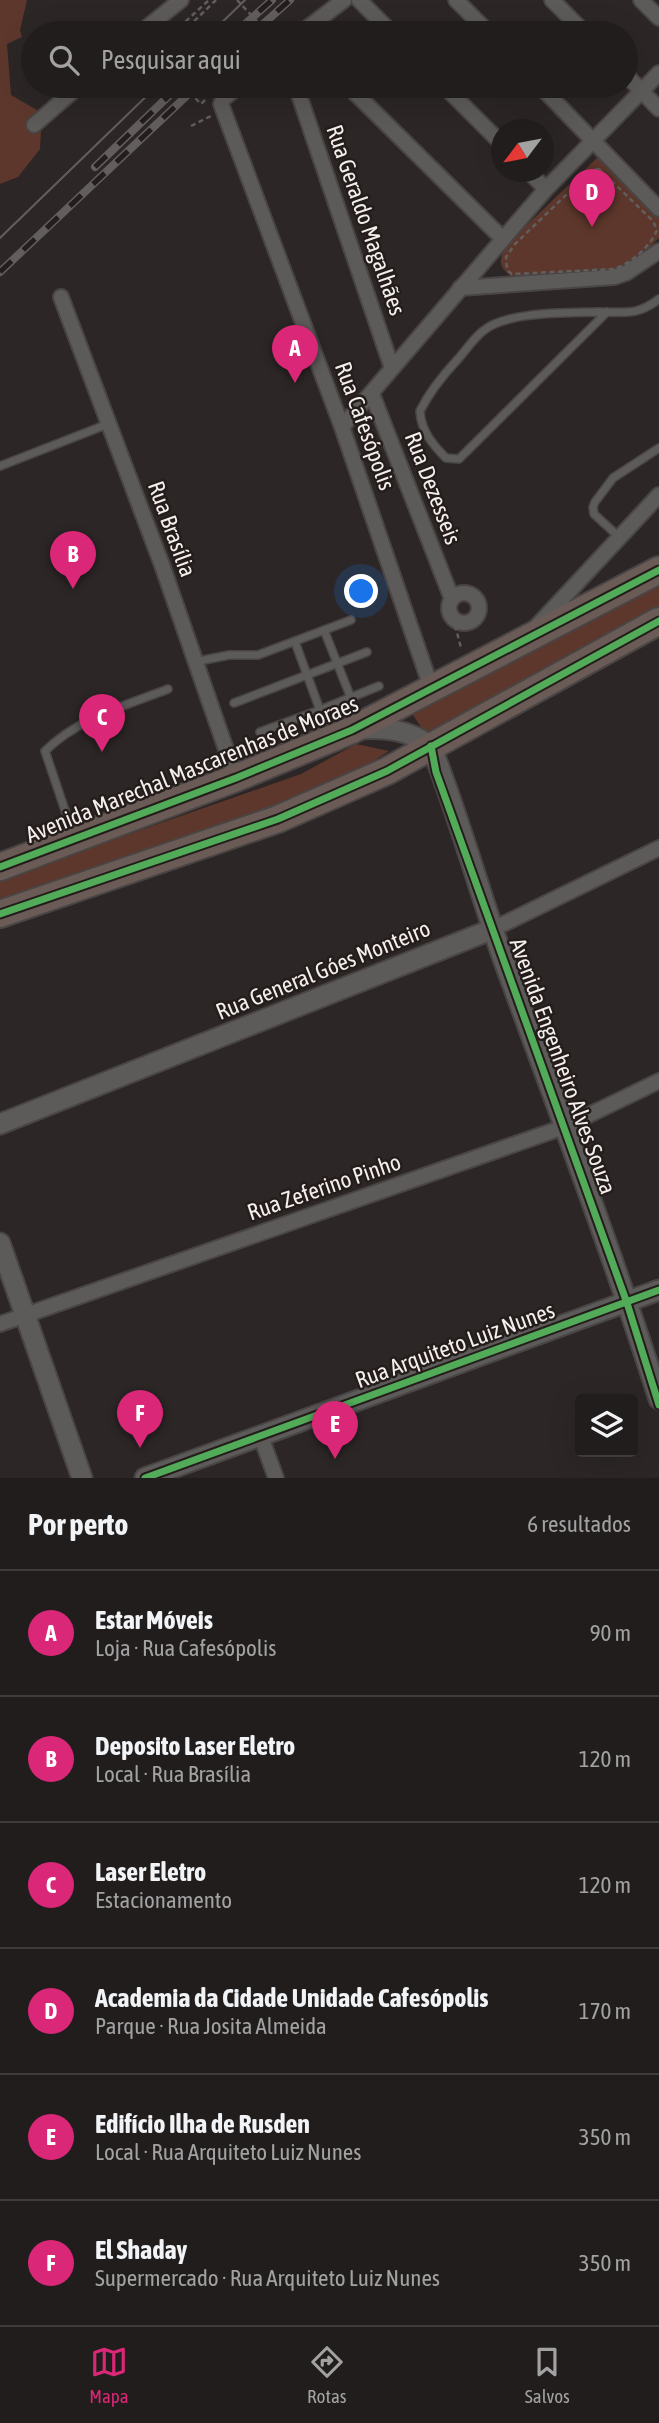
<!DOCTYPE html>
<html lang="pt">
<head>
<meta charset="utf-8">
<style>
	body { margin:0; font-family:"Asap Condensed",sans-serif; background:#2d2a29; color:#f1f3f6 }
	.controls { position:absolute; right:21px; bottom:21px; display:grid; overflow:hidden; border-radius:7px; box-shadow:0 7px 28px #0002 }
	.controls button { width:63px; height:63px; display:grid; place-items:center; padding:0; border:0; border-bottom:2px solid #3e3b3b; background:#211d1c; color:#f1f3f6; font:35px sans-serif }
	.compass { position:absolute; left:491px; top:119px; width:63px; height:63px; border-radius:50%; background:#211d1c; box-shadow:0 7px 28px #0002; rotate:238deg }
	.you { position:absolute; left:362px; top:592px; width:24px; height:24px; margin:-18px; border:5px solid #fff; border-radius:50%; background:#1a73e8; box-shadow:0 0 0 10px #1a73e833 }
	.badge { display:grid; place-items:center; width:46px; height:46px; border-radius:50%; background:#db2777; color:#fff; font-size:23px; font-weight:700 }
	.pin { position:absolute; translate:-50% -58px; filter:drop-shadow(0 2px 4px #0008) }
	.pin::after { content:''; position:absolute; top:37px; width:24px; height:21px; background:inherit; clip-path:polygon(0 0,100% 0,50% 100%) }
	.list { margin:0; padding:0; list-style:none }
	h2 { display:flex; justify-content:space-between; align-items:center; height:91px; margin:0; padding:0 28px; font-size:30px }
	h2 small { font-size:23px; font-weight:400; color:#a2a2a3 }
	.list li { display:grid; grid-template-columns:46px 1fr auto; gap:21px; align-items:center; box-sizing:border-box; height:126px; padding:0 28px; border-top:2px solid #3e3b3b }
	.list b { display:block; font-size:26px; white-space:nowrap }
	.list p { margin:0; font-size:23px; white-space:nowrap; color:#a2a2a3 }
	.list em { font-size:23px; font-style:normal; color:#a2a2a3 }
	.icon { flex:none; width:38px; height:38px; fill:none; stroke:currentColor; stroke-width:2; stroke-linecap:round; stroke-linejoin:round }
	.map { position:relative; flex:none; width:659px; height:1478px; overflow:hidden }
	.search { position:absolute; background:#211d1c; box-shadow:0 7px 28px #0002; left:21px; right:21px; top:21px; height:77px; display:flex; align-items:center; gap:18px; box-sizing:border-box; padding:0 24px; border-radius:38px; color:#a2a2a3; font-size:26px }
	.sheet { height:847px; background:#211d1c }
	nav { display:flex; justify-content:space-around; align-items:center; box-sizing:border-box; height:98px; border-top:2px solid #3e3b3b; background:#211d1c; font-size:19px; color:#a2a2a3 }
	nav a { display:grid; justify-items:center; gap:4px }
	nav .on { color:#db2777 }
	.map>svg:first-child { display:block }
</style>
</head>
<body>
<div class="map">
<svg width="659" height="1478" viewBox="0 0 659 1478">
	<rect width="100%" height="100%" fill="#2c2726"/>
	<!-- green -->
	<g fill="#5d372b">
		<polygon points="0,0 27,0 20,30 22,37 7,44 11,95 42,113 40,149 18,177 0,184"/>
		<path d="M598,157L659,215V238L624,271L618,272L512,277C497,266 499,259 507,244Z"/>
		<polygon points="659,582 659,611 425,733 411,712"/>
		<polygon points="356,744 389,751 348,777 237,824 0,904 0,879 301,774"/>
	</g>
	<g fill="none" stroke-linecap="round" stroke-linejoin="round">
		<defs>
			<g id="lane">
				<path d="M607,312L459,459L446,458C433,445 421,431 420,411C430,391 443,375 458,359C466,350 473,339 483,331C506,311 568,313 598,312C625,312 637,316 659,299"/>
				<polyline points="0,466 108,424"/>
				<polyline points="618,536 594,514 593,507 595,502 613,478 659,448"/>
				<polyline points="324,630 351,698"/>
				<polyline points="204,660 229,655 258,655 351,620"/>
				<polyline points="234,703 367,652"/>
				<polyline points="320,710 379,686"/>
				<polyline points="260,732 320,710 295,642"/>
				<path d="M73,834L45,751C79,718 124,706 168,689"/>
			</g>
			<g id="street">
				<polyline points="359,0 392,33"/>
				<polyline points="456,0 489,33"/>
				<polyline points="552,0 585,33"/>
				<polyline points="641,0 659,18"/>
				<polyline points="140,33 181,0"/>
				<polyline points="301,33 344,0"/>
				<polyline points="626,75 659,109"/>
				<polyline points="239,86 223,99 221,104 342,427 431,687"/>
				<polyline points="296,86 392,368"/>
				<polyline points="348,86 502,238"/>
				<polyline points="444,86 502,144"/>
				<polyline points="540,86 659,209"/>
				<polyline points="34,125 79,86"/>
				<polyline points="529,172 546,189"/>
				<polyline points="460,288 614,277 626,273 659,251"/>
				<polyline points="61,297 162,565 236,778"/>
				<polyline points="372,394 452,599"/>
				<polyline points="342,427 546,189 659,73"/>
				<circle cx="464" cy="608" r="15"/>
				<polyline points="536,627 659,495"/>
				<polyline points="493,929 659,848"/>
				<polyline points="0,1324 564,1127 659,1081"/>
				<polyline points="261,1437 276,1478"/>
			</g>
			<g id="secondary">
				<path d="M359,729C385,727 409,730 431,746C458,814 477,884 501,953C555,1101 611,1249 659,1399"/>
				<polyline points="0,1124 493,929"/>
				<polyline points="0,1243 82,1478"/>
				<polyline points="145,1478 659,1290"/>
			</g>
			<g id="highway">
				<polyline points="0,867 236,778 352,730 659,570"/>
				<polyline points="0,914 278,819 387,771 659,621"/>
			</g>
		</defs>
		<!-- lane casing -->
		<use href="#lane" stroke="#494544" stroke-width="10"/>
		<!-- street casing -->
		<use href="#street" stroke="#494544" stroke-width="18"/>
		<!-- secondary casing -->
		<use href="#secondary" stroke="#494544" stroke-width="23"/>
		<!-- highway casing -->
		<use href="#highway" stroke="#494544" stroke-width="30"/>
		<!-- path -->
		<g stroke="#625e5d" stroke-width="2.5" stroke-dasharray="5 3.5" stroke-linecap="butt">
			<polyline points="173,33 209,0"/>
			<polyline points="182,33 216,0"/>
			<polyline points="205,100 201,104 195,98 208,86"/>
			<polyline points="191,126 211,116"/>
			<path d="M599,169L653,221L657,230C652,245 629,265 614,269L512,274L507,270L506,257L515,244L592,170Z"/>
			<polyline points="453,617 461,648"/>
		</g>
		<!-- lane -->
		<use href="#lane" stroke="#5d5b5a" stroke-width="7"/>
		<!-- street -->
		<use href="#street" stroke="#5d5b5a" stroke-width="14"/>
		<!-- secondary -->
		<use href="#secondary" stroke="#5d5b5a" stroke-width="19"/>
		<!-- highway -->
		<use href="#highway" stroke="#6a5b56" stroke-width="26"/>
		<!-- tram -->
		<g stroke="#625e5d" stroke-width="2">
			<polyline points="211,33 245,0"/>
			<polyline points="0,238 157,86"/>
		</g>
		<defs>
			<g id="rail">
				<polyline points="235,33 272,0"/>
				<polyline points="253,33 290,0"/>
				<polyline points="95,167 179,86"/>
				<polyline points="0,272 197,86"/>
			</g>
		</defs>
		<!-- rail casing -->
		<use href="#rail" stroke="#625e5d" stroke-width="8"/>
		<!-- rail -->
		<use href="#rail" stroke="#241d1b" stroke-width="5" stroke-dasharray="16" stroke-linecap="butt"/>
		<!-- path-bridge -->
		<polyline stroke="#625e5d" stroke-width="2.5" stroke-dasharray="5 3.5" stroke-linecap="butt" points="237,0 266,31 264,33"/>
		<defs>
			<g id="cycleway">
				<polyline points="431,746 436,772 627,1303 659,1405"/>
				<polyline points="0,867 236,778 352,730 659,570"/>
				<polyline points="0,914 278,819 387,771 659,621"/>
				<polyline points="145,1478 659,1290"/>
			</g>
		</defs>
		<!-- cycleway casing -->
		<use href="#cycleway" stroke="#241d1b" stroke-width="11"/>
		<!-- cycleway -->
		<use href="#cycleway" stroke="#51ab58" stroke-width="7"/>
	</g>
	<g text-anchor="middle" stroke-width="5" stroke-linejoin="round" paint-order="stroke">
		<!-- street labels -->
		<g font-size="23" fill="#f4efed" stroke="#241d1b">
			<text transform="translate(366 220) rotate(71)" y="8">Rua Geraldo Magalhães</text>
			<text transform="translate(365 426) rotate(70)" y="8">Rua Cafesópolis</text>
			<text transform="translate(433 488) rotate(69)" y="8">Rua Dezesseis</text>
			<text transform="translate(172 529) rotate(70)" y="8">Rua Brasília</text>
			<text transform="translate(192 769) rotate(-22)" y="8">Avenida Marechal Mascarenhas de Moraes</text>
			<text transform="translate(323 970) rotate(-22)" y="8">Rua General Góes Monteiro</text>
			<text transform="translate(563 1066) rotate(70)" y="8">Avenida Engenheiro Alves Souza</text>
			<text transform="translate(324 1187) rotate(-19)" y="8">Rua Zeferino Pinho</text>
			<text transform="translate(455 1345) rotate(-20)" y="8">Rua Arquiteto Luiz Nunes</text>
		</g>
	</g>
</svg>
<div class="controls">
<button><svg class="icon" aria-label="layers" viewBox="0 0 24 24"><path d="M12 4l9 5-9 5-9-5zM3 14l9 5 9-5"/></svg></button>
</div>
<svg class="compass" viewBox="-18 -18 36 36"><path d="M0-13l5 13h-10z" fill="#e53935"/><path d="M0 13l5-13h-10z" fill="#a2a2a3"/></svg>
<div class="you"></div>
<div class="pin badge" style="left:295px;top:383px">A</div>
<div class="pin badge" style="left:73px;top:589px">B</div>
<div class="pin badge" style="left:102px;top:752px">C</div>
<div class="pin badge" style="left:592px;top:227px">D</div>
<div class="pin badge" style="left:335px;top:1459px">E</div>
<div class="pin badge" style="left:140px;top:1448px">F</div>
<div class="search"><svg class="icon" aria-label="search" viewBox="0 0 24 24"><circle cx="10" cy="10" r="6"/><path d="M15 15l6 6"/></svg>Pesquisar aqui</div>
</div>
<section class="sheet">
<h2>Por perto<small>6 resultados</small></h2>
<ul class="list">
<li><span class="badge">A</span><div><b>Estar Móveis</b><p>Loja · Rua Cafesópolis</p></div><em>90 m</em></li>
<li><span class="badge">B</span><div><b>Deposito Laser Eletro</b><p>Local · Rua Brasília</p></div><em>120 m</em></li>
<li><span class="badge">C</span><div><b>Laser Eletro</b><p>Estacionamento</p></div><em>120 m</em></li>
<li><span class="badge">D</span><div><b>Academia da Cidade Unidade Cafesópolis</b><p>Parque · Rua Josita Almeida</p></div><em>170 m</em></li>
<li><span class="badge">E</span><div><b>Edifício Ilha de Rusden</b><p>Local · Rua Arquiteto Luiz Nunes</p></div><em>350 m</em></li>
<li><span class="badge">F</span><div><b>El Shaday</b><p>Supermercado · Rua Arquiteto Luiz Nunes</p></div><em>350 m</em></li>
</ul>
</section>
<nav>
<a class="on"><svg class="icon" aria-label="map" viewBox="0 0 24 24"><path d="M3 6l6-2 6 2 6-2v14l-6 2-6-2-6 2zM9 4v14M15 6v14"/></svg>Mapa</a>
<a><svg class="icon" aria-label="directions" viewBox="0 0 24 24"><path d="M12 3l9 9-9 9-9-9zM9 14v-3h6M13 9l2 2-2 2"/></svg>Rotas</a>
<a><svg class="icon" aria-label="saved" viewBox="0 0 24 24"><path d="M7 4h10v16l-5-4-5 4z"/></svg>Salvos</a>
</nav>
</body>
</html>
